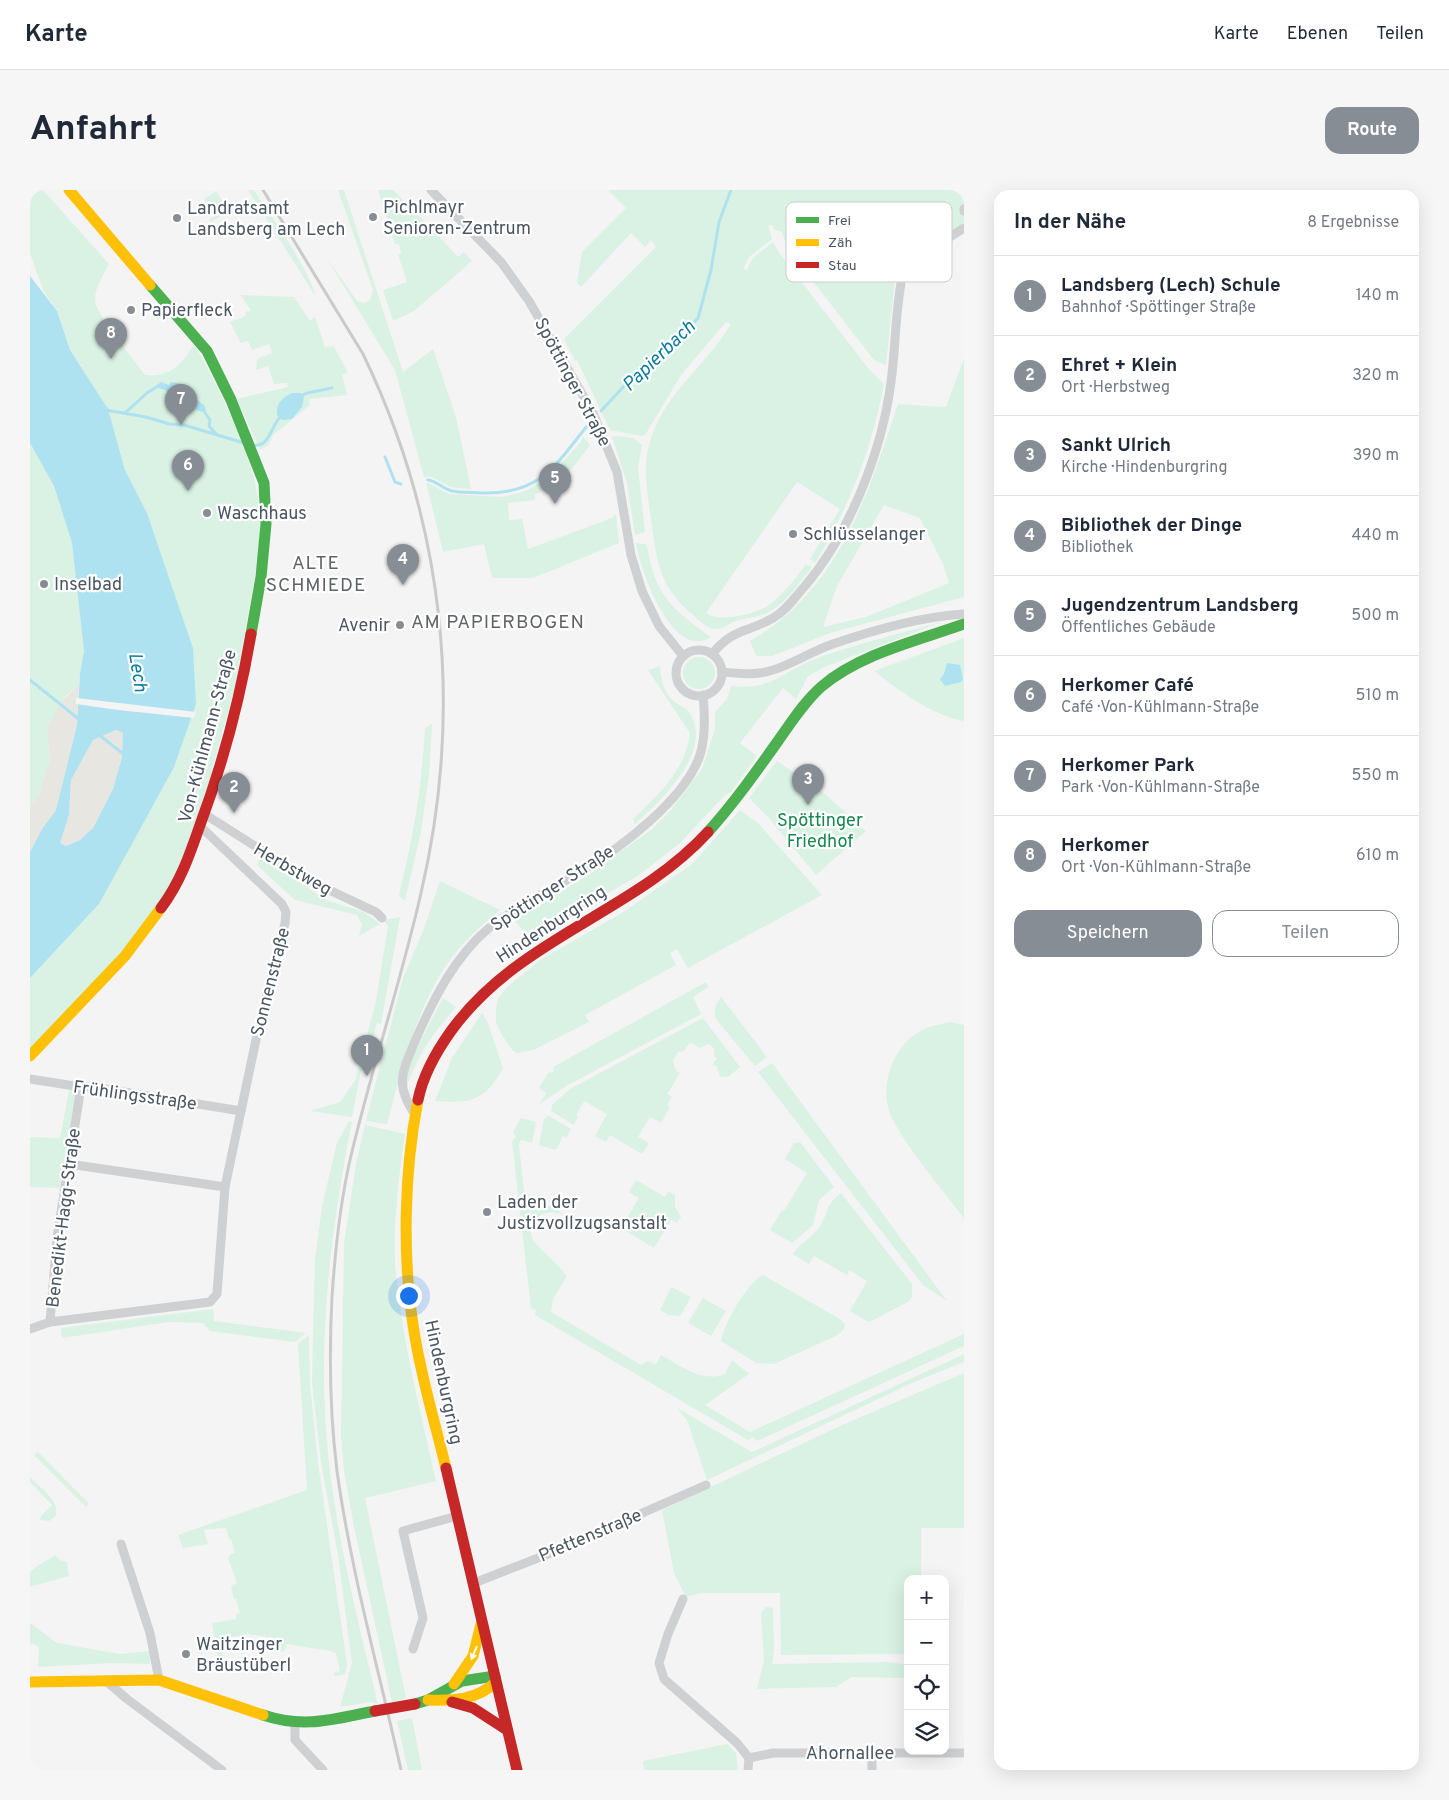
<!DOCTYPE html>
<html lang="de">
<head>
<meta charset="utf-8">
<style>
	body { margin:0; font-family:Overpass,sans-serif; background:#f6f6f7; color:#1f2937 }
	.controls { position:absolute; right:15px; bottom:15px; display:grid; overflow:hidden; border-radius:10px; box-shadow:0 5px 20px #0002 }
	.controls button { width:45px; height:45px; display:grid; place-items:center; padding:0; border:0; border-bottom:1px solid #e0e1e3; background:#fff; color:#1f2937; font:25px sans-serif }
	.you { position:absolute; left:378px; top:1105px; width:18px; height:18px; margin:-12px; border:4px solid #fff; border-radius:50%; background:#1a73e8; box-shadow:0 0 0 8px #1a73e833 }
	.badge { display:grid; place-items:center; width:32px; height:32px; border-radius:50%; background:#868d94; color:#fff; font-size:16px; font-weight:700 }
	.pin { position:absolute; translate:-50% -41px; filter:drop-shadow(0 1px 2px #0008) }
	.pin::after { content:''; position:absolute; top:26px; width:18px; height:15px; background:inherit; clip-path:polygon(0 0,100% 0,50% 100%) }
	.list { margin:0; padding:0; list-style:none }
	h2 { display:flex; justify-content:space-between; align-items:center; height:65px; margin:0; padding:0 20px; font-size:21px }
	h2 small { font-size:16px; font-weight:400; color:#747a83 }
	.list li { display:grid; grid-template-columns:32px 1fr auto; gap:15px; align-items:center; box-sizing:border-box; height:80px; padding:0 20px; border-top:1px solid #e0e1e3 }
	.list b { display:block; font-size:19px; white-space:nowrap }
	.list p { margin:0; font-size:16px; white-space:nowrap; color:#747a83 }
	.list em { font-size:16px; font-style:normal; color:#747a83 }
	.actions { display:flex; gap:10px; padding:15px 20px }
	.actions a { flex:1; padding:11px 0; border:1px solid #868d94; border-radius:15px; text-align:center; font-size:18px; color:#868d94 }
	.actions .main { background:#868d94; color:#fff }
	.icon { flex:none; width:28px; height:28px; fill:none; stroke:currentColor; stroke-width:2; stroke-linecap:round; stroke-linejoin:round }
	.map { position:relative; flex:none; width:934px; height:1580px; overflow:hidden; border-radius:15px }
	header { display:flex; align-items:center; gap:30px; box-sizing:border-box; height:70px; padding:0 25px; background:#fff; border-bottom:1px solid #e0e1e3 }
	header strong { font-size:24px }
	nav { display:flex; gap:28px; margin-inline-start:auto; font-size:18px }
	.intro { display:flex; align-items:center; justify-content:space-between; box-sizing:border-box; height:120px; padding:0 30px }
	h1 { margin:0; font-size:35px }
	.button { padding:12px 22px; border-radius:15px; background:#868d94; color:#fff; font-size:18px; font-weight:700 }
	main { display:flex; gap:30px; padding:0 30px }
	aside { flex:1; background:#fff; border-radius:15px; box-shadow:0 5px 20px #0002 }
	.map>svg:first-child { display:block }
</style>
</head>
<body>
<header>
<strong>Karte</strong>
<nav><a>Karte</a><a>Ebenen</a><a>Teilen</a></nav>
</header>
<div class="intro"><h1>Anfahrt</h1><a class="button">Route</a></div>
<main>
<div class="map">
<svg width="934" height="1580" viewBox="0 0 934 1580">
	<rect width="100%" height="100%" fill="#f4f4f4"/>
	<!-- green -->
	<g fill="#d9f2e3" fill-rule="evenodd">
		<path d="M0,0H13L79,74C74,84 64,99 65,111C68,128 104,169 115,185C141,188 151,174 164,155C178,176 187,197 198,220C220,270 233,301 230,357L206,492L179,591L157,656L136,703L90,768L0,860V788L69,714L163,458L117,323L95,280L78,220L40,160L27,121L14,102L0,63Z"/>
		<path d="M218,0H224C244,32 275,71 286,107Z"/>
		<polygon points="308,0 314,0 373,182 403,159 426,227 441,299 420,297 402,287 394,287 365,180 296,67 327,111 334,113 340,110 343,100"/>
		<polygon points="348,0 363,0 404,41 401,43 403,46 406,43 428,67 434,62 442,71 384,121 363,131 353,100 377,92 368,64 371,63 369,54 365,54"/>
		<path d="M578,0H934V41L920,50L896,48L894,57L874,69L866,80L856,175L844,170L758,59L752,42L743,39L744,36L738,35L742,49L719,67L714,78L716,81L723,68L743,52L750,64L838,178L854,194C841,261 820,315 785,373L780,369L810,319L767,292L676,423C688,433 727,424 739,415C753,405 766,388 776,374L782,377C771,390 759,409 744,419C733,427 722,427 709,430C700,432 693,440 684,439C675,437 668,430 662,424C629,397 627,371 621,330C618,306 613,283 618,259C631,204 675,178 701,134L696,132L651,185L615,245L612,246L580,240L547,170L545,171L534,149L626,57L621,50L615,57L601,43L551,97L547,93L552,62L596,18Z"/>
		<polygon points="186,1 199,21 181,32 179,30 185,26 174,9"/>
		<polygon points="211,105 264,107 280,131 285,127 295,157 304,156 318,183 312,184 317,205 279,209 280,215 243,245 239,255 230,260 207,209 258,197 257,193 244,194 238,176 226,180 227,169 242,163 239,154 222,160 218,151 211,153 200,132 216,126 215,122 221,121"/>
		<path d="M934,168V407L800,443L742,466H726L720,451C810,399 837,306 868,214L916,217ZM854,315L890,328L913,374L919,393L836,427L793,437L807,396Z"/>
		<polygon points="588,246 603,248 612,255 608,277 615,342 605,345 597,293 582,247"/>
		<path d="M553,247L560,255C547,274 527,298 505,304V310L478,313L479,330L492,329L498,359L582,328L586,324L589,353L503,388H462L454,354L413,362L396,292L419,304L473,307L492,302L502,298L525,280L550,253Z"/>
		<polygon points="0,253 24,296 42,353 54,461 49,494 36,506 17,539 20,569 9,604 0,617"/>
		<path d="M606,353L615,354L617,356C625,406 642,419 681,447C643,472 610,380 606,353Z"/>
		<path d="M914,431L797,476L778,486L766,509L753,498L710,553L727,566L701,602L695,605L650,653L609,685L501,749L484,730L558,685L621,640L641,620L672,579L685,539V522L697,509L701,496C743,501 754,480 790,467C830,453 873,443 914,431Z"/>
		<path d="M934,448V531C901,525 870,501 844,481Z"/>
		<circle cx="669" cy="483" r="16"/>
		<path d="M630,476C631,489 634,505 646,513C650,516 656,517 659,522C685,560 631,611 605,634L603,629C629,605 656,579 660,543L618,480Z"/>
		<path d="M402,534L399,584L391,642L375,710L372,709L369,705C383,648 392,597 395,538Z"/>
		<polygon points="747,571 795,604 836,641 786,685 737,626 719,608"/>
		<polygon points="710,620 729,634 792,705 658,778 647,759 640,763 646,775 555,825 559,832 503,860 487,863 483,861 472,845 466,832 466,818 468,809 477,797 510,770 592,723 662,674"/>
		<polygon points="229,668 299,711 334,722 350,734 329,746 332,735 327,725 265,710 227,675"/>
		<path d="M410,691L470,720C456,732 442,743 430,757C389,805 373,874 357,934L336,931L373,788L394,739Z"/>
		<polygon points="370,727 351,834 347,833 334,881 331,881 322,927 280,921 310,912 325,891 346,811 358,736 354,730"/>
		<polygon points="676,792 678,797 663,807 671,824 536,896 510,914 516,903 509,898 518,883 524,882 523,877"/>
		<polygon points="691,807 737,867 725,876 685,828 685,816"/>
		<path d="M413,808L426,817C400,847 388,865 374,903C371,883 403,828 413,808Z"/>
		<path d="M452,823L458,833L473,878C455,911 440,914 405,911L422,868Z"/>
		<polygon points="673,828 710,877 698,887 690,887 687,877 683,874 687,868 684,866 684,858 678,854 670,858 660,852 654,861 648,862 643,871 646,881 650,883 637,904 642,907 637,915 640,917 631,933 620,927 608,947 619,953 612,964 580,945 576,952 565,946 577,924 554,911 546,925 548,927 544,935 521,921 522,915 540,899"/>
		<path d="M920,832L934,835V1028C916,1004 864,943 858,917C851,886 867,850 897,838C904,835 913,834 920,832Z"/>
		<polygon points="742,873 917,1111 893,1095 728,882"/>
		<polygon points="39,900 46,901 30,998 0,997 0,947 30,948"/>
		<polygon points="519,926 541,939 536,948 533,946 526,960 509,955 514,929"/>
		<path d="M491,928L506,932L502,953L491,950L489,955L494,1002L534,1024L522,1022L511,1024C495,1044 499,1047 515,1063C523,1070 530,1078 537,1086L523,1109L521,1122L611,1175L618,1171L626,1174L631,1165C651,1176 673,1193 695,1184L702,1170L719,1184L675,1215L720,1242L934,1144V1156L727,1251L723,1247L718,1250L505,1125L506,1120L501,1118L482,951L486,947L483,942Z"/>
		<path d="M319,931L322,932C303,1028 290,1126 295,1224C300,1322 325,1419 348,1514L341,1512L310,1517L322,1473L308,1365L291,1272L282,1193L283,1141L285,1070L292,1016L307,953Z"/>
		<path d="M335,935L375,944C369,985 363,1032 365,1073C371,1147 390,1219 406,1291L335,1308L376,1508L362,1512L324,1337L314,1281L311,1246L314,1054L326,974Z"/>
		<polygon points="770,952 804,997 789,1010 783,1035 762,1053 740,1040 752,1020 754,1021 777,983 755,969 764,953"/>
		<polygon points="606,990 635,1007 638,1001 645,1005 645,1017 651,1027 647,1033 641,1030 624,1058 591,1038 609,1008 599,1002"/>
		<path d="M811,1003L882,1094V1107L878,1112L839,1132L820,1121L837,1091L819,1080L817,1085L784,1066L779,1074L763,1064C770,1052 784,1047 790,1036C801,1019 792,1019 811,1003Z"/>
		<path d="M733,1085L810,1129L815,1134L814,1139L808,1145L744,1174L726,1173L691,1151C694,1133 717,1093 733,1085Z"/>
		<polygon points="641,1097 661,1107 650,1126 638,1125 630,1120"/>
		<polygon points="673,1108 696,1121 681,1146 658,1133"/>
		<polygon points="183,1119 184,1131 276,1143 265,1152 180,1141 173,1133 139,1132 32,1148 31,1138"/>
		<polygon points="279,1145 280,1195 288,1273 317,1474 315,1484 304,1486 304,1483 310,1481 306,1463 301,1461 256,1454 255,1461 249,1462 250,1449 219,1444 197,1448 192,1465 195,1466 193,1471 188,1470 182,1433 206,1429 206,1424 210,1423 206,1409 204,1409 201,1396 207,1393 198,1368 201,1364 205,1363 201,1349 199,1349 196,1338 174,1340 178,1354 153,1358 148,1345 277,1300 268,1154"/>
		<polygon points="934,1164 934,1172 884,1192 677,1290 657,1230 647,1218 722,1262"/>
		<polygon points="934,1183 934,1338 891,1338 891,1389 878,1389 878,1464 751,1465 750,1403 671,1403 656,1407 644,1383 632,1320 810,1236"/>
		<polygon points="8,1262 59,1314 56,1317 4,1265"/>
		<path d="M0,1287C10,1298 30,1310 26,1326L19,1331L10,1330L11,1326L22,1315L0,1292Z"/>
		<path d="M25,1365L30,1370L37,1372L39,1386L0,1397V1382C8,1374 16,1372 25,1365Z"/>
		<polygon points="736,1417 743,1418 744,1460 742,1474 857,1472 878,1475 878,1488 821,1487 806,1497 727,1499 734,1470 731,1423"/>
		<polygon points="0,1433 27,1453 90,1464 120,1461 120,1474 84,1473 8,1477 9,1457 0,1453"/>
		<polygon points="382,1528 392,1580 378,1580 367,1531"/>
		<polygon points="697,1554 706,1563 708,1580 614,1580 613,1571"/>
	</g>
	<!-- sand -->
	<g fill="#e7e6e1">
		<polygon points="49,494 47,535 26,620 12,639 0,662 0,617 9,604 20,569 17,539 30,514"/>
		<polygon points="86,540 93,543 92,567 83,599 63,638 50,650 36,656 30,653 39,625 41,590 63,550"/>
	</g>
	<!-- water -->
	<g fill="#aee2f0" fill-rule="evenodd">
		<path d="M0,86L27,121L40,160L78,219L95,280L117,323L163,458L166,514L144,577L69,714L0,788V662L12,639L26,620L47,535L50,484L54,461L42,353L24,296L0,253ZM86,540L93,543L92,567L83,599L63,638L50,650L36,656L30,653L39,625L41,590L63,550Z"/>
		<polygon points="131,192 139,195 141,192 153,194 163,200 166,209 175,216 176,223 157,217 135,200 125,197"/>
		<path d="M262,203H271L274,206L272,217L262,229L252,230L247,225C246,213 252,208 262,203Z"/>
		<polygon points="917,473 930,475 933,489 931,492 915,496 910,489 914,484"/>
	</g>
	<!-- pier -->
	<polygon fill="#f4f4f4" points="46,508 166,522 164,528 88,520 46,514"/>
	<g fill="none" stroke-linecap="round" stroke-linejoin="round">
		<!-- stream -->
		<g stroke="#aee2f0" stroke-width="3">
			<polyline points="271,206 277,203 302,198"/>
			<polyline points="76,220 116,227 139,234 154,235 214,253"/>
			<polyline points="173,220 180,230 179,236 186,244"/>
			<polyline points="571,221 595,195 642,156 668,128 681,80 689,32 701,0"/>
			<polyline points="95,223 117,203 128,196"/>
			<path d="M223,255C240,258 241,235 251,226"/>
			<polyline points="355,267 365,292 371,294"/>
			<path d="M398,290C407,291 413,299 422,301C432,303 443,302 453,303C510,304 525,276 557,236"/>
			<polyline points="0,490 50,530"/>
			<polyline points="69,545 96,566"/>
		</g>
		<!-- street -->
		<g stroke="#ced0d2" stroke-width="9">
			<polyline points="401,0 471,72 499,111 563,223 587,282 601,365 612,401 629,436 653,466"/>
			<polyline points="934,19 934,21"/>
			<circle cx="669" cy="483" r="23"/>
			<path d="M682,464C703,438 717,443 743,428C756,421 765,407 775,396C820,343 852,261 861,192C866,156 865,118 873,83L881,72L934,38"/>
			<path d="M692,482C704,483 717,485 730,483C753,480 778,463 800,455C843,440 889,427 934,424"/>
			<polyline points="176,625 280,691 346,722 352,728"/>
			<polyline points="0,889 51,897 63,897 211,921"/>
			<polyline points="51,897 27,1048 20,1132 180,1112 187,1104 195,997 227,845 255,733 256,722 252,714 171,637"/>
			<path d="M386,926C364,894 372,883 386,849C403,810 425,766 459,738C487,716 519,701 549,683C589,659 655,610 670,565C676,546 675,525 673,505"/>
			<polyline points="39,974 195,997"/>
			<polyline points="0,1139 20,1132"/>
			<polyline points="91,1354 120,1443 129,1490"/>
			<polyline points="444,1393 526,1361 676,1295"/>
			<polyline points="653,1409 638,1444 629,1473 634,1489 707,1553 719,1568"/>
			<polyline points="383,1459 393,1428 373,1341 427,1326"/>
			<polyline points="75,1490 97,1509 192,1580"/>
			<polyline points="265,1533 265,1550 293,1580"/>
			<polyline points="718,1580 719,1568 743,1563 934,1563"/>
			<polyline points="842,1580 842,1563"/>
		</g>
		<!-- fast -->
		<g stroke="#4caf50" stroke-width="11">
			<polyline points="120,95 177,161 201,210 234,293 236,334 231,387 221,444"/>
			<path d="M678,642C704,613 726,582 748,551C761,533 774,512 791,497C829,464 887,451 934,434"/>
			<polyline points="385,1514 398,1510 432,1491 465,1486"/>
			<path d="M233,1525C275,1539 303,1529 345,1521"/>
		</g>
		<!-- slow -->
		<g stroke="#ffc107" stroke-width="11">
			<polyline points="39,0 120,95"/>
			<polyline points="0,866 95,766 131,718"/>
			<path d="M388,910C374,982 372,1068 384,1141C391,1187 405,1233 416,1278"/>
			<polyline points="0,1492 129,1490 233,1525"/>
			<polyline points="424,1494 443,1466 451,1434"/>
			<path d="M398,1510C423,1511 447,1510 466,1492"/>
		</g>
		<!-- jam -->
		<g stroke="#c62828" stroke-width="11">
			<path d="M131,718C150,693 160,664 170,635C193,573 210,509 221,444"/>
			<path d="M388,910C393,885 406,862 421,841C489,747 604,723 678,642"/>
			<polyline points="416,1278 487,1580"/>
			<polyline points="422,1512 443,1518 477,1540"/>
		</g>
		<!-- rail -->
		<path stroke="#c9cacc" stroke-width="3" d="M233,0L333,164C415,334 434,519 391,703C371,792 341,880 320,970C310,1014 305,1062 302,1107C299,1164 300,1224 307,1281C321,1382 349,1481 371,1580"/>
		<!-- jam-bridge -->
		<polyline stroke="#c62828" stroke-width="11" points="345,1521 385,1514"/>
	</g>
	<!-- one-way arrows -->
	<defs><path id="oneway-solid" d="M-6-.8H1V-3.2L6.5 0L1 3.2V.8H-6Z" transform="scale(1.25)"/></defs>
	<use fill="#f6fbf6" href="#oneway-solid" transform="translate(444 1463) rotate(113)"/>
	<!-- markers -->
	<g fill="#868d94" stroke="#fff" stroke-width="2">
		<circle cx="343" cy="27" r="5"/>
		<circle cx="147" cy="28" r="5"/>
		<circle cx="101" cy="120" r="5"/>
		<circle cx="177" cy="323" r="5"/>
		<circle cx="763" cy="344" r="5"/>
		<circle cx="14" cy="394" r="5"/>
		<circle cx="370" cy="435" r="5"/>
		<circle cx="457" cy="1022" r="5"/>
		<circle cx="156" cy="1464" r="5"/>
	</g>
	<g text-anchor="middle" stroke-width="4.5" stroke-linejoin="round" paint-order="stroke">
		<!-- poi labels -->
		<g font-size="18" fill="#4a5661" stroke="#fff" text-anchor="start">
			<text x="353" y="23">Pichlmayr<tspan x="353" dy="21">Senioren-Zentrum</tspan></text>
			<text x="157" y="24">Landratsamt<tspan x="157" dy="21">Landsberg am Lech</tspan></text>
			<text x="111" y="126">Papierfleck</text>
			<text x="187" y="329">Waschhaus</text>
			<text x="773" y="350">Schlüsselanger</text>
			<text x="24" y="400">Inselbad</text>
			<text x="360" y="441" text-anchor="end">Avenir</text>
			<text x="467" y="1018">Laden der<tspan x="467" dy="21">Justizvollzugsanstalt</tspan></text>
			<text x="166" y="1460">Waitzinger<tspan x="166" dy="21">Bräustüberl</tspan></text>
		</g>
		<!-- street labels -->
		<g font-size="18" fill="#4a5661" stroke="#fff">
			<text transform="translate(543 192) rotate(62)" y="6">Spöttinger Straße</text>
			<text transform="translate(177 546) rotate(-75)" y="6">Von-Kühlmann-Straße</text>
			<text transform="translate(263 679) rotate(30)" y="6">Herbstweg</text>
			<text transform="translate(522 698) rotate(-33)" y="6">Spöttinger Straße</text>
			<text transform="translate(521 734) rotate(-33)" y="6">Hindenburgring</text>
			<text transform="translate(240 792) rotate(-76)" y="6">Sonnenstraße</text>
			<text transform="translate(105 905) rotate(8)" y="6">Frühlingsstraße</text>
			<text transform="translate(33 1028) rotate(-83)" y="6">Benedikt-Hagg-Straße</text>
			<text transform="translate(414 1192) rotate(78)" y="6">Hindenburgring</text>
			<text transform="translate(560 1345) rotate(-23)" y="6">Pfettenstraße</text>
			<text x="820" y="1569">Ahornallee</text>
		</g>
		<!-- park labels -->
		<g font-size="18" fill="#17864f" stroke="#fff">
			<text x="790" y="636">Spöttinger<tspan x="790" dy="21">Friedhof</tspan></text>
		</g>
		<!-- water labels -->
		<g font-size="19" font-style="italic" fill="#0c7c9b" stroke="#fff">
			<text transform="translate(628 165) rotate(-44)" y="7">Papierbach</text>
			<text transform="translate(109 482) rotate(81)" y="7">Lech</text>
		</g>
		<!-- neighbourhood labels -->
		<g font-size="19" letter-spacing="1" fill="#5f6368" stroke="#fff">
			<text x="286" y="379">ALTE<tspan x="286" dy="22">SCHMIEDE</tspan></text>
			<text x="468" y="438">AM PAPIERBOGEN</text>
		</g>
	</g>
	<!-- legend -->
	<rect x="756" y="12" width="166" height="80" rx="8" fill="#fff" stroke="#c9ccd0" stroke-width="1"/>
	<rect x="766" y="27" width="23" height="6" fill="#4caf50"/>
	<rect x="766" y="49" width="23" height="7" fill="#ffc107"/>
	<rect x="766" y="72" width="23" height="6" fill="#c62828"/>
	<g font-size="14" fill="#4a5661">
		<text x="798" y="35">Frei</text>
		<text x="798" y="57">Zäh</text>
		<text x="798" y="80">Stau</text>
	</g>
</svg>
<div class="controls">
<button>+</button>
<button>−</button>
<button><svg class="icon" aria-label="locate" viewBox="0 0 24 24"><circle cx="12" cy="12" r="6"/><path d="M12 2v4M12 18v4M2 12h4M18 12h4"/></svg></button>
<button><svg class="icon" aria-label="layers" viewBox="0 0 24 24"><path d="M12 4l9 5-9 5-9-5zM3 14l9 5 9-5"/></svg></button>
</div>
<div class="you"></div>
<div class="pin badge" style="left:337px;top:886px">1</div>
<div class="pin badge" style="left:204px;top:623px">2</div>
<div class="pin badge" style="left:778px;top:615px">3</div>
<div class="pin badge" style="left:373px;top:395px">4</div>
<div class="pin badge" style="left:525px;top:314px">5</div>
<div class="pin badge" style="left:158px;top:301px">6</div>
<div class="pin badge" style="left:151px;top:235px">7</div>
<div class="pin badge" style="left:81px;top:169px">8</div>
</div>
<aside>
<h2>In der Nähe<small>8 Ergebnisse</small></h2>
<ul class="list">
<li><span class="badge">1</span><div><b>Landsberg (Lech) Schule</b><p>Bahnhof · Spöttinger Straße</p></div><em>140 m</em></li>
<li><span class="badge">2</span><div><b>Ehret + Klein</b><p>Ort · Herbstweg</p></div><em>320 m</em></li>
<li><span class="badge">3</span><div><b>Sankt Ulrich</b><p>Kirche · Hindenburgring</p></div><em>390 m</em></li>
<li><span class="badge">4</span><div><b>Bibliothek der Dinge</b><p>Bibliothek</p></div><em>440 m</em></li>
<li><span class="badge">5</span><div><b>Jugendzentrum Landsberg</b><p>Öffentliches Gebäude</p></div><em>500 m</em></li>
<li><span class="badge">6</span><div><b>Herkomer Café</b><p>Café · Von-Kühlmann-Straße</p></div><em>510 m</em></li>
<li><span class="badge">7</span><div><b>Herkomer Park</b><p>Park · Von-Kühlmann-Straße</p></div><em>550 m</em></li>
<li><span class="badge">8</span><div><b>Herkomer</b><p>Ort · Von-Kühlmann-Straße</p></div><em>610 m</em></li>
</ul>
<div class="actions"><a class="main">Speichern</a><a>Teilen</a></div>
</aside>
</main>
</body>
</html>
